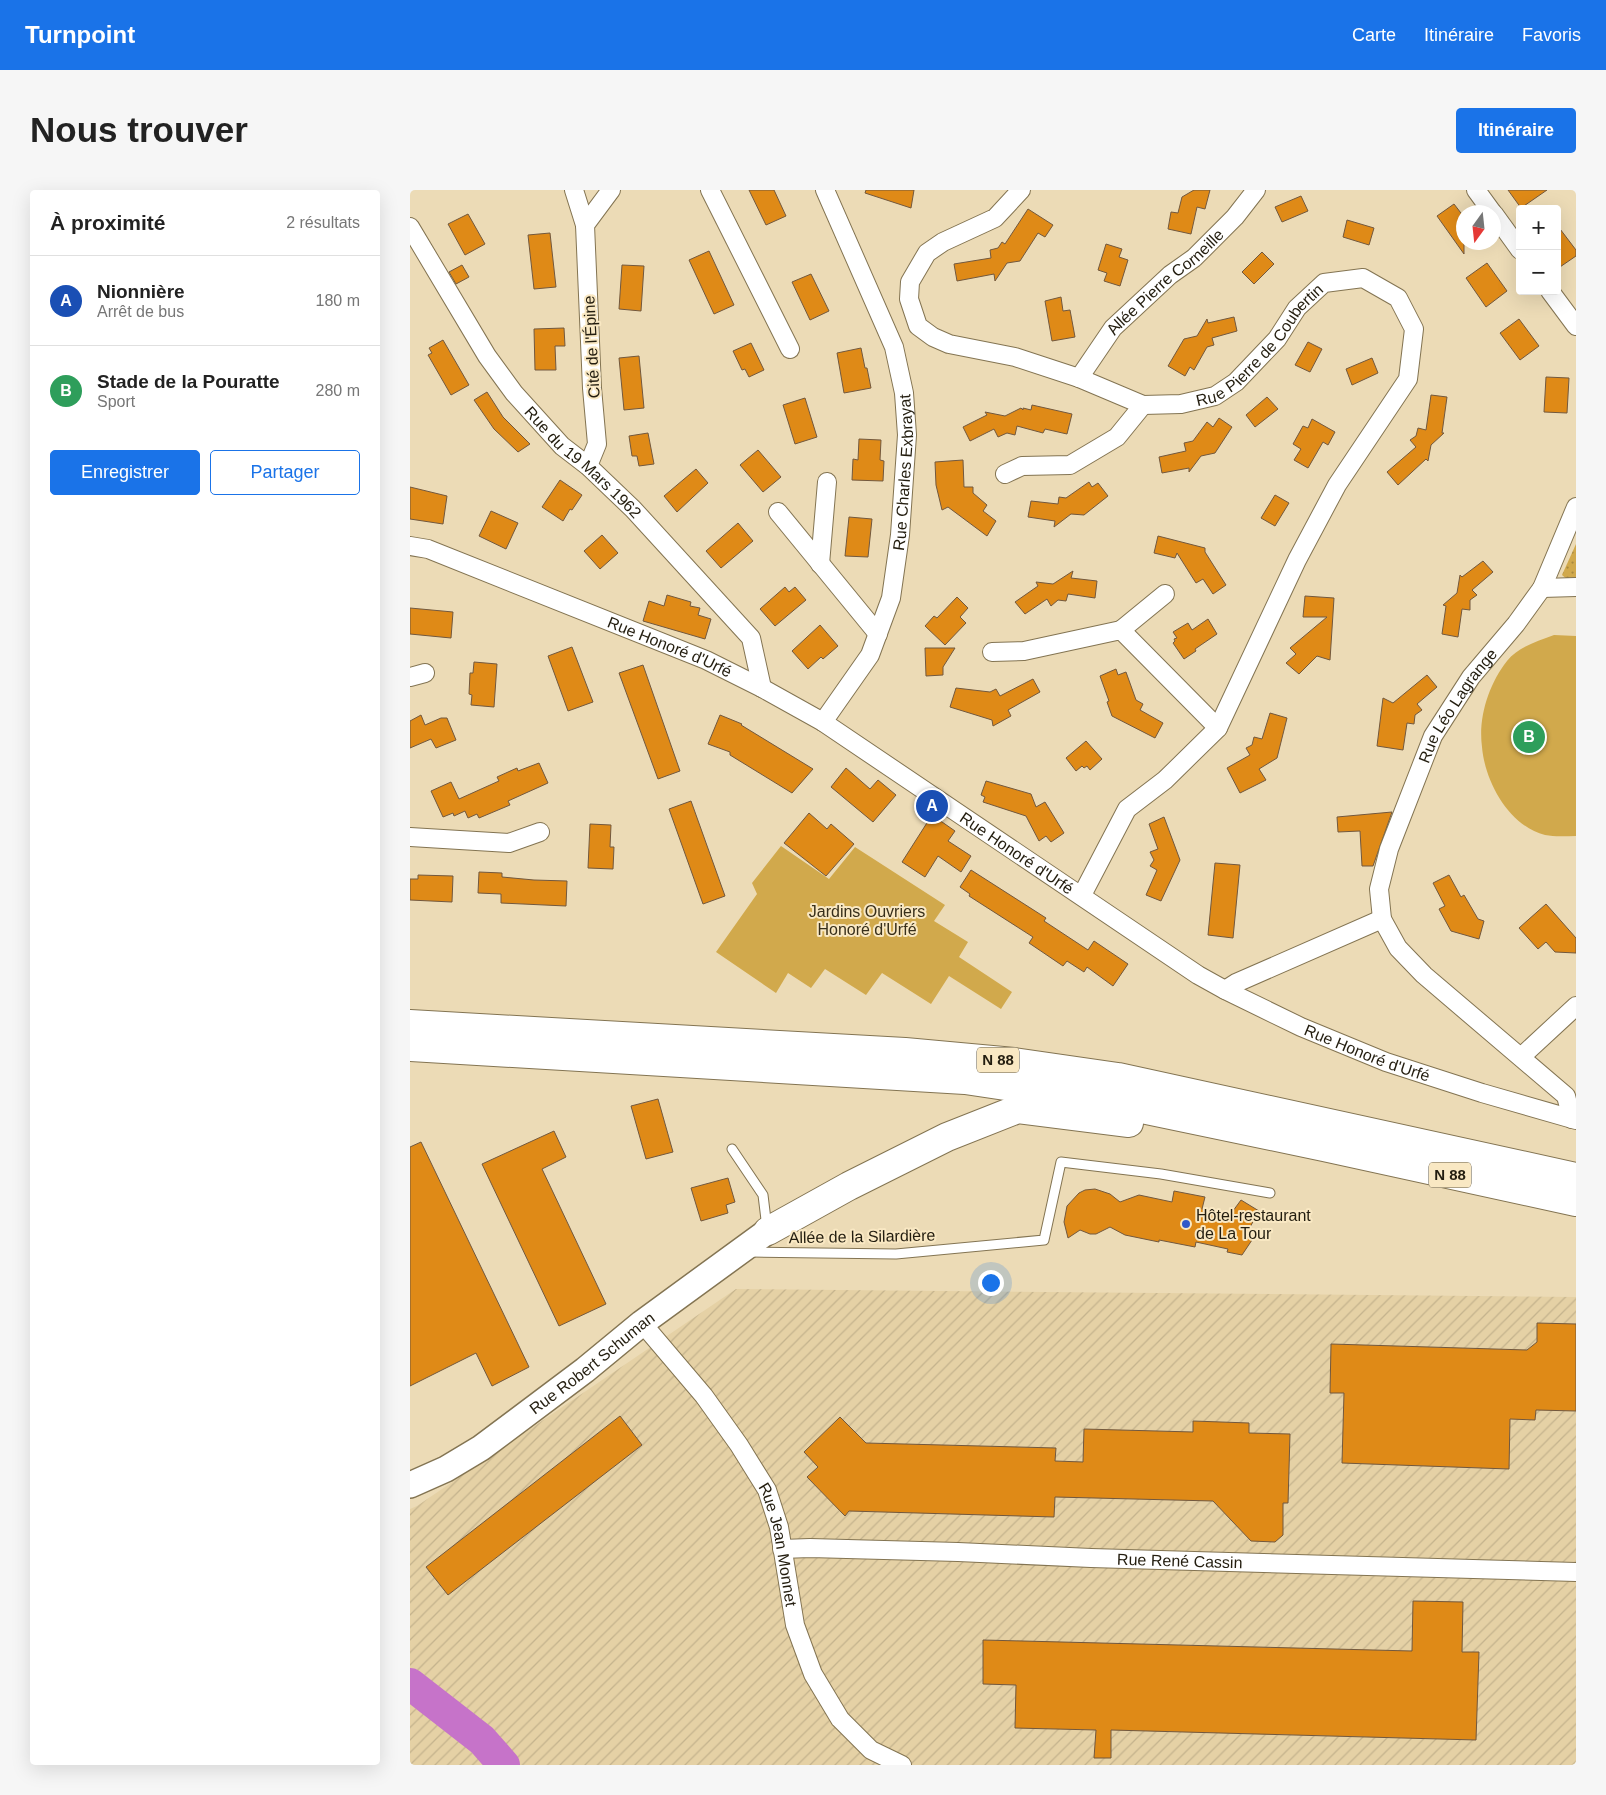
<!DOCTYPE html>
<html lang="fr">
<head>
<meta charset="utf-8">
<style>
	body { margin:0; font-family:Helvetica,sans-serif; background:#f6f6f6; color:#222 }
	.controls { position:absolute; right:15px; top:15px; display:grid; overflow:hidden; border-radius:5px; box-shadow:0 5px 20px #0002 }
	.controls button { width:45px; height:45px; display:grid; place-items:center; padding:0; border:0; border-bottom:1px solid #e0e0e0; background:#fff; color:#222; font:25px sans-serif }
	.compass { position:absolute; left:1046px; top:15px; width:45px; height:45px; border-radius:50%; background:#fff; box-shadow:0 5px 20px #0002; rotate:195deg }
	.you { position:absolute; left:580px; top:1092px; width:18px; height:18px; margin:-12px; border:4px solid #fff; border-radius:50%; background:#1a73e8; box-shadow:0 0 0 8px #1a73e833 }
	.badge { display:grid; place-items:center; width:32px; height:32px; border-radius:50%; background:#1a73e8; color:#fff; font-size:16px; font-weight:700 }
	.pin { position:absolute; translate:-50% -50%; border:2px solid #fff; box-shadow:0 1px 5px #0006 }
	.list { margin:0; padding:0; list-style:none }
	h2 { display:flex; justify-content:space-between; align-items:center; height:65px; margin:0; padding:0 20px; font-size:21px }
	h2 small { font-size:16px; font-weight:400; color:#767676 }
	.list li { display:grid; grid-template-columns:32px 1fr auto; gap:15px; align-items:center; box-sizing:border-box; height:90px; padding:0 20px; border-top:1px solid #e0e0e0 }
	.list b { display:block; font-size:19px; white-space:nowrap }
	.list p { margin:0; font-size:16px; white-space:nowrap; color:#767676 }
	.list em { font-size:16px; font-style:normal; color:#767676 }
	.actions { display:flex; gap:10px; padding:15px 20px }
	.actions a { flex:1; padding:11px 0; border:1px solid #1a73e8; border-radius:5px; text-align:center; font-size:18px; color:#1a73e8 }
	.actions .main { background:#1a73e8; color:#fff }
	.map { position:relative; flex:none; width:1166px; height:1575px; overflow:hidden; border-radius:5px }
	header { display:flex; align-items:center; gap:30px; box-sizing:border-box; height:70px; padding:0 25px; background:#1a73e8; color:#fff }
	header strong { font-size:24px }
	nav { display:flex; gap:28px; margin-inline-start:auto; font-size:18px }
	.intro { display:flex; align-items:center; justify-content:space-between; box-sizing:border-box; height:120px; padding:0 30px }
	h1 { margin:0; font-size:35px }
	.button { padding:12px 22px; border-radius:5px; background:#1a73e8; color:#fff; font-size:18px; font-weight:700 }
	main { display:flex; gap:30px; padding:0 30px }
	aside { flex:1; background:#fff; border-radius:5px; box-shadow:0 5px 20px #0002 }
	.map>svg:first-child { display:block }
</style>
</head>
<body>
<header>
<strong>Turnpoint</strong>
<nav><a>Carte</a><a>Itinéraire</a><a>Favoris</a></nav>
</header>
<div class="intro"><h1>Nous trouver</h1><a class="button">Itinéraire</a></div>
<main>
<aside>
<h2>À proximité<small>2 résultats</small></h2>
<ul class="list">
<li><span class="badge" style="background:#1a4fb4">A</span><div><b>Nionnière</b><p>Arrêt de bus</p></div><em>180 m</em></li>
<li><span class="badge" style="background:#2e9e5b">B</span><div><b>Stade de la Pouratte</b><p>Sport</p></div><em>280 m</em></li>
</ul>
<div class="actions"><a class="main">Enregistrer</a><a>Partager</a></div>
</aside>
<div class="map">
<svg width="1166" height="1575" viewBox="0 0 1166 1575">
	<defs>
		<pattern id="industrial-furrows" width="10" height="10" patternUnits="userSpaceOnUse" patternTransform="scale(1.25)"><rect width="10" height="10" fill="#e5d1a5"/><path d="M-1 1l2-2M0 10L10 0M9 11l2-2" fill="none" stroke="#c4b38d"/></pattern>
		<pattern id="grass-dots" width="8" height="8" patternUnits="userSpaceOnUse" patternTransform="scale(1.25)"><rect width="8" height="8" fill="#d1a94c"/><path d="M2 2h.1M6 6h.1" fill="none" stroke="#a9893e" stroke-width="1.8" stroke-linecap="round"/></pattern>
	</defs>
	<rect width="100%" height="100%" fill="#ecdbb6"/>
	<!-- industrial -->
	<polygon fill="url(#industrial-furrows)" points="326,1099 1166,1107 1166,1575 0,1575 0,1319 7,1316"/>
	<!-- grass -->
	<polygon fill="url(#grass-dots)" points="1166,354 1166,391 1159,391 1152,385"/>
	<!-- garden -->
	<g fill="#d1a94c">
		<path d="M1144,445L1166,446V646C1156,646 1145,647 1135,645C1099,636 1075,592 1072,557C1068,527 1079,494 1097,471C1108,457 1128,451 1144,445Z"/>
		<polygon points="371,656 419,689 445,657 535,715 524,731 558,752 549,767 602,802 591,819 539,786 521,814 472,783 456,805 415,779 401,798 378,783 366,803 306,762 347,704 342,693"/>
	</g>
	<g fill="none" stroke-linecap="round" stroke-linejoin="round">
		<!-- river -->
		<polyline stroke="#c673c9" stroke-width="32" points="0,1494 72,1550 94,1575"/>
	</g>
	<!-- building -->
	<g fill="#df8a17" stroke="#72583e">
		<polygon points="339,0 364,0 376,26 356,35"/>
		<polygon points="456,0 504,0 501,18 455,3"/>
		<polygon points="784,0 800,0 795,19 787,17 781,44 758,39 761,22 768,23 772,7"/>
		<polygon points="1098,0 1137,0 1111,18"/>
		<polygon points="891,6 898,21 872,32 865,17"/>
		<polygon points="1044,14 1054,27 1054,64 1027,26"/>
		<polygon points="618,19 643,35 635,47 628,43 610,71 597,73 585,91 584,84 547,91 544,74 581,68 580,60 588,58 592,52 595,54"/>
		<polygon points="58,24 75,54 55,65 38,34"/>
		<polygon points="937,30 964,38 959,55 933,47"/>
		<polygon points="1147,35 1166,60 1166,66 1147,79"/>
		<polygon points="140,43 146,97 124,99 118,45"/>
		<polygon points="696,54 712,59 709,67 718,70 710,96 694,91 697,83 688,80"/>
		<polygon points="299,61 324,115 304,124 279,70"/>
		<polygon points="852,62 864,74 844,94 832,82"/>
		<polygon points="1077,73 1097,101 1076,117 1056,88"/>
		<polygon points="52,75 59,87 46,94 39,82"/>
		<polygon points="212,75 234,76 231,121 209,119"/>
		<polygon points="401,84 419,121 400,130 382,92"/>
		<polygon points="651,107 653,121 660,120 665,147 642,151 635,111"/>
		<polygon points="824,127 827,141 802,148 804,155 797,157 784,180 780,177 775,186 758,176 774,149 787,146 797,129 798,133"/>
		<polygon points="1109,129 1129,156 1110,170 1090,143"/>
		<polygon points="154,138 155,156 145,156 146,180 125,180 124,139"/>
		<polygon points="33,150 59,195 41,205 18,165 22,163 19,158"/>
		<polygon points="898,152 912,159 900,182 885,175"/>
		<polygon points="341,153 354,180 339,187 335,179 332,180 323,161"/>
		<polygon points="451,158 455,178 457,178 461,198 434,203 427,163"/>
		<polygon points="229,166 234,218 214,220 209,168"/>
		<polygon points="962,168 968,183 942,195 936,179"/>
		<polygon points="1136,187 1159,188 1157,223 1134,222"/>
		<polygon points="77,202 93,227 120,254 108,262 84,239 64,210"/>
		<polygon points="1021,205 1037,207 1032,243 1034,243 1021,255 1018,271 1016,269 988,295 977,282 1006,257 1000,250 1006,246 1008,238 1016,240"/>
		<polygon points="857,207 868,219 845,237 836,225"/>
		<polygon points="395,208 407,247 385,254 373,215"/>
		<polygon points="622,215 662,224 657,244 635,239 633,243 607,236 605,245 597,243 588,247 584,239 560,251 553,237 577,225 575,222 595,226 611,218 613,220 613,218 621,220"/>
		<polygon points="809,228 822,237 805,263 791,266 779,282 779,278 752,283 749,267 776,261 774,253 783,251 797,232 803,237"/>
		<polygon points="902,229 925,242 918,255 913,252 898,278 884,270 891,259 883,254 893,236 898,238"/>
		<polygon points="238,243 244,274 229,276 227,266 222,266 219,246"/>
		<polygon points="449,249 471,250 470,270 474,271 473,291 442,290 443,269 448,270"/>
		<polygon points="348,260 371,287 353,302 330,275"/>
		<polygon points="553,270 554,297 563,297 563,303 577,315 573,321 586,331 577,346 538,317 532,320 526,295 525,272"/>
		<polygon points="286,279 298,293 267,322 254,306"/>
		<polygon points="150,290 172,305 162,320 160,319 153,331 132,317"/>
		<polygon points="679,292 682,297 688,293 698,306 674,325 661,324 644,337 645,331 618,327 621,311 648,314 649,307 656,308"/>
		<polygon points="0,297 37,306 33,334 0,329"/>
		<polygon points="865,305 879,313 865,336 851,328"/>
		<polygon points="81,321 108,333 96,359 69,346"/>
		<polygon points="439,327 462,329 458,367 435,366"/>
		<polygon points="328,333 343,351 311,378 296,361"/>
		<polygon points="192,345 208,363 190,379 174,361"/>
		<polygon points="748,346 795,358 795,362 816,395 803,404 793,389 786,393 767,363 765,368 744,363"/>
		<polygon points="1073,371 1083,382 1062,400 1067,405 1060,410 1060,420 1052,419 1048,447 1032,444 1036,416 1033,415 1047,403 1050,385 1052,387"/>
		<polygon points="663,381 661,388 687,391 685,408 658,404 656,411 648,410 641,416 637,409 615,424 605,412 628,396 626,392 643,394"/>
		<polygon points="375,397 379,402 385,397 396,410 365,436 350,419"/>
		<polygon points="257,405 281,412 280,416 290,418 288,425 301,429 295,449 233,431 239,411 254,416"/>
		<polygon points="895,406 924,408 920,470 907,466 889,484 876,473 886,464 880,458 917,427 893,427"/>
		<polygon points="547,407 558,418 550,427 556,433 535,455 515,436 524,426 527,428"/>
		<polygon points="0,418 43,422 41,448 0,444"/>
		<polygon points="798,429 807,444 785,459 786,461 774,469 763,453 765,451 764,449 767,448 763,442 778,433 782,440"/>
		<polygon points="410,435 428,456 413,469 411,467 398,479 382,461"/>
		<polygon points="162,457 183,512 158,521 138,466"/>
		<polygon points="515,458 545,458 533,477 533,485 516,486"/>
		<polygon points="64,472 87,474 84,517 61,515 62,505 59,504 60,483 63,483"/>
		<polygon points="233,475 270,581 248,589 209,483"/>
		<polygon points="706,479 708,485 716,482 726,510 733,514 730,520 753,533 745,548 702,526 697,512 699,511 690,486"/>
		<polygon points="1017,485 1027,497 1007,514 1012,520 1005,525 1004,534 997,533 993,560 967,556 973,508 983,513"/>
		<polygon points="623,489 630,502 598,520 601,526 583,536 582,530 540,517 546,498 580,502 586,499 590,506"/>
		<polygon points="860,523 877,528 867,568 849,579 856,590 830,603 817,578 840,565 836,558 842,555 844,547 852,549"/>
		<polygon points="11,525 15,535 31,528 37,528 46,550 26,558 21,549 0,558 0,531"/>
		<polygon points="310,525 332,534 331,535 403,579 382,603 320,565 320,562 298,554"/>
		<polygon points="676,551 692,569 680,580 677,576 674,578 672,576 666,581 656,568"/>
		<polygon points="129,573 138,593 98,611 100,615 69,628 67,624 58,628 55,621 44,626 43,623 33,627 21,601 41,592 49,609 89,591 87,587 107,578 108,581"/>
		<polygon points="436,578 460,599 468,590 486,605 463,632 421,597"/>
		<polygon points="576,591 621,604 626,617 635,612 654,643 641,652 636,646 629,651 616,626 573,612 575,607 571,605"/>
		<polygon points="281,611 315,706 293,714 259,619"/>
		<polygon points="982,622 963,676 952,676 950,641 928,642 927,627"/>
		<polygon points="399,623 417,639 421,634 444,654 416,686 374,653"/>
		<polygon points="522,625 545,641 538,651 561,666 551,682 528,666 515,687 492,672"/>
		<polygon points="754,627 770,670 751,711 736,705 747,680 740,676 744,670 740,662 748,659 739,634"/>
		<polygon points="180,634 201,635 200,657 204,657 203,679 178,678"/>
		<polygon points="805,673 830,675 823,748 798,745"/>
		<polygon points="561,680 636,728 634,731 678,760 684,751 718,774 703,796 677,777 674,782 657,771 653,776 619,753 623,747 559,706 560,704 550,697"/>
		<polygon points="69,682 92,683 92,687 124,690 157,691 156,716 91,713 91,704 68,703"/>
		<polygon points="8,685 43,686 42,712 0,710 0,689 8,689"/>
		<polygon points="1039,685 1051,707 1054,705 1068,729 1074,731 1069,749 1041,741 1029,719 1035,716 1023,693"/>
		<polygon points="1136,714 1166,748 1166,763 1145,762 1136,752 1128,759 1109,738"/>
		<polygon points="248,909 263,962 236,969 221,916"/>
		<polygon points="144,941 156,967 132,979 196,1114 149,1136 72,974"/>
		<polygon points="11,952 119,1177 82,1196 66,1163 0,1196 0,957"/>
		<polygon points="318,988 325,1012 316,1015 318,1023 291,1031 281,998"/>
		<polygon points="685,999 700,1004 710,1012 729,1005 762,1012 764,1001 795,1007 792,1019 820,1025 831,1010 849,1021 835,1046 842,1050 832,1065 817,1062 818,1059 786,1052 785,1057 749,1050 749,1052 715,1045 700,1037 686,1044 680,1044 670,1040 658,1048 654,1032 657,1016 669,1003 675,1000"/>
		<polygon points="1127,1133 1166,1134 1166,1221 1126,1220 1125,1230 1100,1229 1099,1279 932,1273 934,1203 920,1203 921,1154 1117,1160 1127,1152"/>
		<polygon points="210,1226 232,1255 38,1405 16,1377"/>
		<polygon points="430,1227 456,1253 646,1258 645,1271 673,1272 674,1239 783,1242 783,1231 839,1233 839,1243 880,1244 878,1313 873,1313 873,1345 865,1352 841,1351 803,1311 645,1307 644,1327 439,1321 435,1326 397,1287 408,1277 394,1262"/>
		<polygon points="1003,1411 1053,1412 1052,1462 1069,1462 1066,1550 701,1540 701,1568 684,1568 686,1540 605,1538 606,1495 573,1494 573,1450 1002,1461"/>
	</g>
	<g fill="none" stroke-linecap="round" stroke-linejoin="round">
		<defs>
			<g id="service">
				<polyline points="322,959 353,1005 357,1038"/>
				<polyline points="341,1062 486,1064 634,1050 651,972 751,984 860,1003"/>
			</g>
			<g id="minor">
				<polyline points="164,0 175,35"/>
				<polyline points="300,0 380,159"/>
				<path id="s1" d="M611,0L585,28L533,52L517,63L500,92L499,109L508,136L523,147L539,154L605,167L669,188L733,215L771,214L805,206L826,192L867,149L887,118L914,93L953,88L988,108L1004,139L998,189L927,295L887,370L808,538L755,590L717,619L672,705"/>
				<polyline points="1066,0 1082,22"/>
				<polyline points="1084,24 1110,60"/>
				<path id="s2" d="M0,37L77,166L104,203L152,256L178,276L223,319L341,448L352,498"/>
				<polyline points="1140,101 1166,136"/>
				<path id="s3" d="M669,188L703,138L760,85L784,68L825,27L846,0"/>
				<polyline points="178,276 187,254 182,198 175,35 201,0"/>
				<polyline points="595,284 612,276 660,275 707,247 733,215"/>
				<polyline points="368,322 468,444"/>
				<path id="s4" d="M0,356L18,359L296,470L352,498L413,532L788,785L815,800L891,837L976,872L1072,903L1166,930"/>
				<polyline points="410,374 417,292"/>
				<polyline points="1132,398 1166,397"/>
				<polyline points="711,440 755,404"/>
				<polyline points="582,462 614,461 711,440 808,538"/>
				<polyline points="0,487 15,483"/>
				<path id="s5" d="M413,532L460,465L481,408L490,345L497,245L494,203L484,157L415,0"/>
				<polyline points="0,647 99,653 130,642"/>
				<polyline points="815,800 826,793 972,729"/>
				<polyline points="1111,867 1166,816"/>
				<path id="s6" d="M1162,929L1156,906L1014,785L988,758L972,729L969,699L979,659L1023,546L1061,487L1106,434L1132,398L1166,317"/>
				<path id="s7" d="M232,1133L294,1206L329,1255L357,1300L369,1337L385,1435L403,1484L430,1529L461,1560L492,1575"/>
				<path id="s8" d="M372,1359L400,1358L548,1362L681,1368L1166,1382"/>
			</g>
			<g id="secondary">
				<path id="s9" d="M0,1295L36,1279L71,1258L175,1180L232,1133L358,1041"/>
			</g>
			<g id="trunk">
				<polyline points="0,834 495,862 604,872 708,887 1166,987"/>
				<polyline points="0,857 555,890 684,909 914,957 1166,1012"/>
				<polyline points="358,1041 439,996 537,947 608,919 719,933"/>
			</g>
		</defs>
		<!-- service casing -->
		<use href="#service" stroke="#837452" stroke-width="11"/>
		<!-- minor casing -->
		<use href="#minor" stroke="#837452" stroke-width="20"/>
		<!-- secondary casing -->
		<use href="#secondary" stroke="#837452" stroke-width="28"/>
		<!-- trunk casing -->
		<use href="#trunk" stroke="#837452" stroke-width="30"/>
		<!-- service -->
		<use href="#service" stroke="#fff" stroke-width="9"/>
		<!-- minor -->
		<use href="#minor" stroke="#fff" stroke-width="18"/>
		<!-- secondary -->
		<use href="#secondary" stroke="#fff" stroke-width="25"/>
		<!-- trunk -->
		<use href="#trunk" stroke="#fff" stroke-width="28"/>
	</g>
	<!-- markers -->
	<circle fill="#3158c8" stroke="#f9e8c3" stroke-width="2" cx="776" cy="1034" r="5"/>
	<g text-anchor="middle" stroke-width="4" stroke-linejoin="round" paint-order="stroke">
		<!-- shield labels -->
		<g fill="#f9e8c3" stroke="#635a45" stroke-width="1">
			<rect x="567" y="857.5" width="42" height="25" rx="4"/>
			<rect x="1019" y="972.5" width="42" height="25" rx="4"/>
		</g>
		<g font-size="15" font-weight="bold" fill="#231d0f">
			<text x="588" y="875">N 88</text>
			<text x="1040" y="990">N 88</text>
		</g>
		<!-- street labels -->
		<g font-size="16" fill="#231d0f" stroke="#f9e8c3">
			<text dy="6" stroke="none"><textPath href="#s3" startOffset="130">Allée Pierre Corneille</textPath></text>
			<text dy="6" stroke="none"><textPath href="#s1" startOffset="574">Rue Pierre de Coubertin</textPath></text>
			<text transform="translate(181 157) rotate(-93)" y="6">Cité de l'Épine</text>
			<text dy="6" stroke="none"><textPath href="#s2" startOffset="294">Rue du 19 Mars 1962</textPath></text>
			<text dy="6" stroke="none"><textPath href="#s5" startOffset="269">Rue Charles Exbrayat</textPath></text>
			<text dy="6" stroke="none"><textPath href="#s4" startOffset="279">Rue Honoré d'Urfé</textPath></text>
			<text dy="6" stroke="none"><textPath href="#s6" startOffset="512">Rue Léo Lagrange</textPath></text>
			<text dy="6" stroke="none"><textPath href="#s4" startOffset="684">Rue Honoré d'Urfé</textPath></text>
			<text dy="6" stroke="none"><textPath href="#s4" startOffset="1089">Rue Honoré d'Urfé</textPath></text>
			<text transform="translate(452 1046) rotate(-1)" y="6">Allée de la Silardière</text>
			<text dy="6" stroke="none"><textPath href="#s9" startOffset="220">Rue Robert Schuman</textPath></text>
			<text dy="6" stroke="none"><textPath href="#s7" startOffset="265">Rue Jean Monnet</textPath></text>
			<text dy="6" stroke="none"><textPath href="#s8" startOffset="398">Rue René Cassin</textPath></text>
		</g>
		<!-- park labels -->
		<g font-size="16" fill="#382f1a" stroke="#f9e8c3">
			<text x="457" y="727">Jardins Ouvriers<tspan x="457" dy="18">Honoré d'Urfé</tspan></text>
		</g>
		<!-- poi labels -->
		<g font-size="16" fill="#231d0f" stroke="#f9e8c3" text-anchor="start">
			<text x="786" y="1031">Hôtel-restaurant<tspan x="786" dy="18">de La Tour</tspan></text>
		</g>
	</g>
</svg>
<div class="controls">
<button>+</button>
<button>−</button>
</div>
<svg class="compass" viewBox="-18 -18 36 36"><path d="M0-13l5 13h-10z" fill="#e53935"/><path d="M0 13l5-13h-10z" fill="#767676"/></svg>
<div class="you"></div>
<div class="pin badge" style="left:522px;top:616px;background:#1a4fb4">A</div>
<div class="pin badge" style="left:1119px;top:547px;background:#2e9e5b">B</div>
</div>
</main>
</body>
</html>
